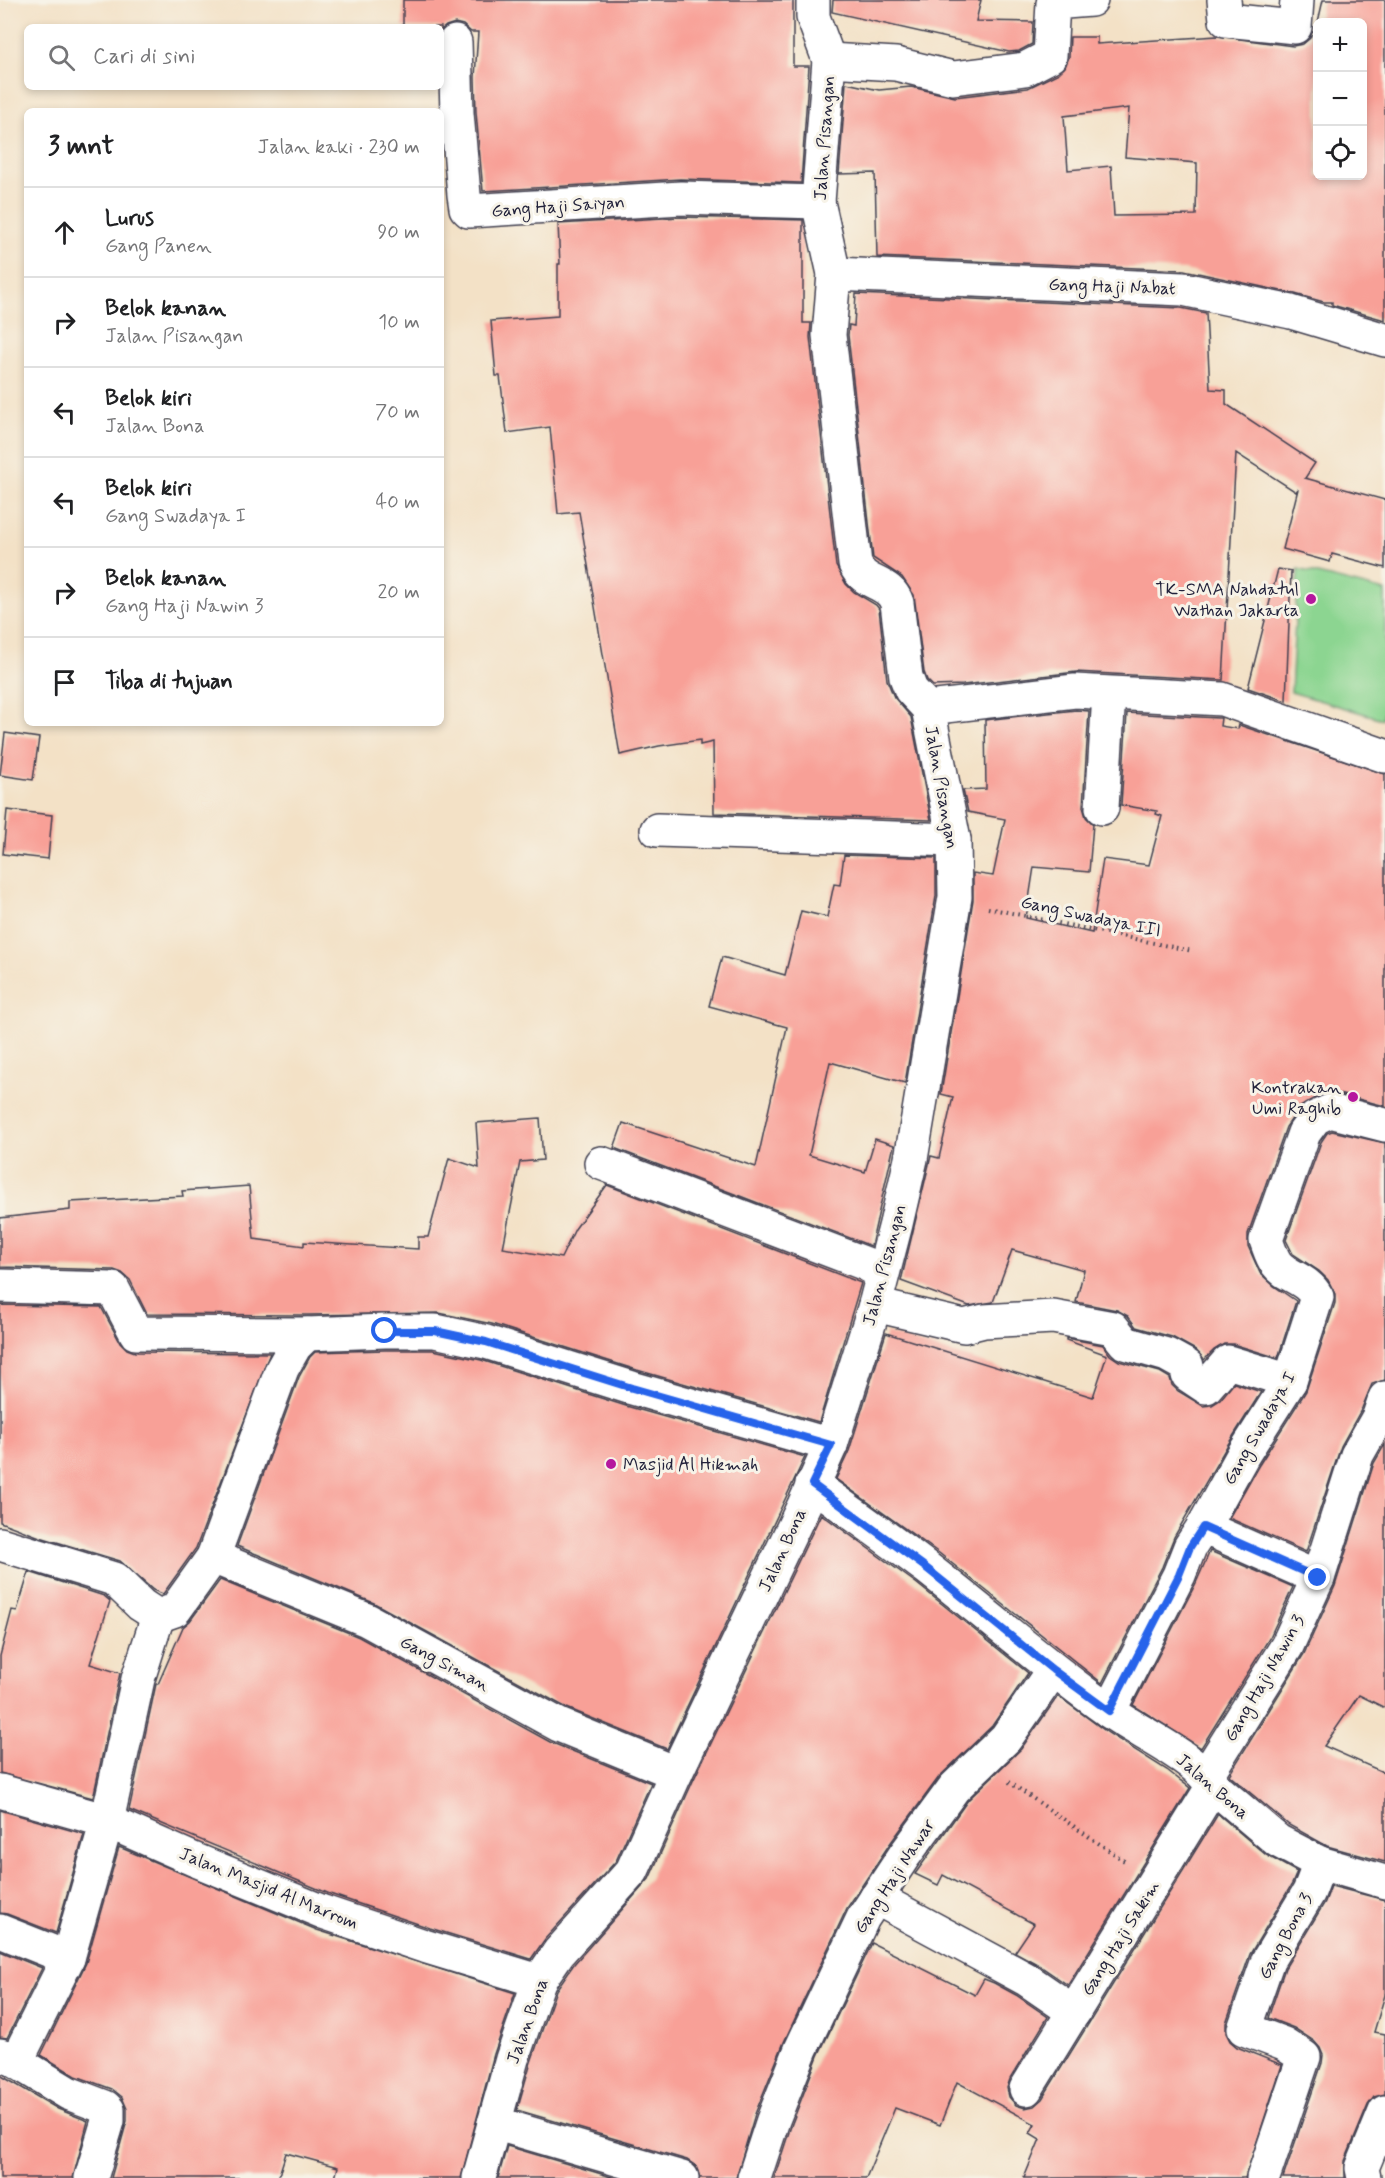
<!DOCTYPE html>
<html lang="id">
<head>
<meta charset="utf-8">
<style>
	body { margin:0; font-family:Mynerve,sans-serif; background:#f2f2f2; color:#202124 }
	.controls { position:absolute; right:18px; top:18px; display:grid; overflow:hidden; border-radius:9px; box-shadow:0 3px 9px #0003 }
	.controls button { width:54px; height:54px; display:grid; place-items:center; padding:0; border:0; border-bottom:2px solid #e0e0e0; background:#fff; color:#202124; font:30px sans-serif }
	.stop { position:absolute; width:18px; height:18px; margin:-14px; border:4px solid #2563eb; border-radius:50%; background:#fff }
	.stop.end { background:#2563eb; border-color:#fff; box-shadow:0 2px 6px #0008 }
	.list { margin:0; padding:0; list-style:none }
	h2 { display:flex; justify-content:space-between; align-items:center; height:78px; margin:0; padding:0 24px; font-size:26px }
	h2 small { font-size:20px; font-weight:400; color:#757577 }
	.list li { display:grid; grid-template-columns:39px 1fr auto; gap:18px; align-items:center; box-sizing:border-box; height:90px; padding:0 24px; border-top:2px solid #e0e0e0 }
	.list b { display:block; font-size:22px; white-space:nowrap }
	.list p { margin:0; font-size:20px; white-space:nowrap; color:#757577 }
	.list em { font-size:20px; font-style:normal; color:#757577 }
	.icon { flex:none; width:33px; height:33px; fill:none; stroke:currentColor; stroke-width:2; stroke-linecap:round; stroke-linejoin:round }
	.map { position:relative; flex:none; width:1385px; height:2178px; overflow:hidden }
	.search { position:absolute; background:#fff; box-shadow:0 3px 9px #0003; left:24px; top:24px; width:420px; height:66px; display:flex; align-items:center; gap:15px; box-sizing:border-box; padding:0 21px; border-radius:9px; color:#757577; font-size:22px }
	.panel { position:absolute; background:#fff; box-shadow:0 3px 9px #0003; left:24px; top:108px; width:420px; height:618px; border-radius:9px }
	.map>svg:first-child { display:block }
</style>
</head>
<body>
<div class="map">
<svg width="1385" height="2178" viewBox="0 0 1385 2178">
	<rect width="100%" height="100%" fill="#f7f3e8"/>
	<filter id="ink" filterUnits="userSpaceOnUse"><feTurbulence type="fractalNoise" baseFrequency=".0167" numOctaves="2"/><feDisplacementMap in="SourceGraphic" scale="12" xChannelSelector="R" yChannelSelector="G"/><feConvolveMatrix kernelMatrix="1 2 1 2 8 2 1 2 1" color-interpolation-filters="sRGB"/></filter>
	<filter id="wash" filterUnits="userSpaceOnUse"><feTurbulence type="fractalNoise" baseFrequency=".008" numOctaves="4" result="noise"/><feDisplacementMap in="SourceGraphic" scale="24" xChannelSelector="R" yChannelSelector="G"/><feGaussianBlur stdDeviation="1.35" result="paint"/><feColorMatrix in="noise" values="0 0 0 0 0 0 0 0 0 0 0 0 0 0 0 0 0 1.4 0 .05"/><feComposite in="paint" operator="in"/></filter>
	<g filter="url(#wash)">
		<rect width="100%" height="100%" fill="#f3e1c6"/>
		<!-- green -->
		<polygon fill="#8cd591" stroke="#577c66" stroke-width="1.5" points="1298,569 1385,591 1385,707 1382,719 1291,692"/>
		<g id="blocks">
			<!-- building -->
			<g fill="#f8a097" fill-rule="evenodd">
				<polygon points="403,0 793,0 793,66 809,66 801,183 680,179 483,191 476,112 475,77 478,32 471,32 463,25 455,23 446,26 441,30 441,27 403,27"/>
				<polygon points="833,0 981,0 976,21 1033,22 1032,44 1019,51 1009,52 832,12"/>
				<path d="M1323,0H1385V320L1332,305V302H1324L1295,294L1184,270L877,257L875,173L839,174L846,83L879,90L911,87L955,97L1028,88L1059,73L1065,67L1069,57L1070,37H1097V44L1217,36L1293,46L1303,44L1310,38L1312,32H1316L1317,25V176H1362V22H1318ZM1129,108L1125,157L1197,163L1196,215L1114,216L1111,166L1068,170L1064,116Z"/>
				<polygon points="681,217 803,220 803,323 811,323 810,337 836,566 846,584 854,592 876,605 879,609 887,680 894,697 911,717 931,820 714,813 713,742 700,745 700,740 659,746 620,755 579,512 558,514 550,427 507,433 500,376 496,376 491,321 558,316 558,264 560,264 558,224"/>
				<polygon points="856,294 1181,308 1206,313 1210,389 1226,390 1226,404 1315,463 1305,478 1385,500 1385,568 1332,554 1330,562 1283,549 1298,489 1296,492 1236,453 1223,680 1076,672 963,685 933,686 927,680 924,672 914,595 902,577 873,558 848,335 849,325 854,326"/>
				<polygon points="1278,569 1291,571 1286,701 1248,688"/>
				<polygon points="1076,710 1089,711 1083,807 1086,817 1093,824 1089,872 1034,867 1026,918 1092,933 1103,859 1149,865 1162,816 1156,814 1157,811 1121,805 1127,713 1218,718 1221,718 1220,726 1238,729 1239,725 1385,774 1385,1106 1335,1093 1323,1094 1300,1107 1286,1127 1248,1234 1248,1246 1260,1273 1274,1286 1296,1301 1278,1358 1233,1344 1224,1344 1214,1350 1204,1360 1196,1350 1172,1337 1136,1327 1128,1316 1117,1310 1076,1302 1084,1270 1012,1250 993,1302 969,1306 901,1281 931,1156 939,1158 953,1097 941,1094 973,900 973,873 993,876 1005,819 968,812 963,790 986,789 985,720"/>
				<polygon points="5,733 39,738 33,780 0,775"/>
				<polygon points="7,810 52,815 48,859 3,854"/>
				<polygon points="844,855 936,858 936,896 905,1083 830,1062 809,1155 865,1172 875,1139 894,1145 871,1246 614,1148 623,1123 756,1167 787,1027 709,1006 722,957 785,975 801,911 827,917 834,884 840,885"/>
				<polygon points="540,1118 543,1160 520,1162 503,1248 561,1258 575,1229 607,1185 861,1283 819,1422 637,1370 492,1324 439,1313 307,1315 147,1314 130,1280 122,1273 114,1270 0,1267 0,1218 70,1210 70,1202 183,1196 182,1191 249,1186 254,1239 304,1246 304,1242 418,1249 418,1237 428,1237 449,1158 479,1168 476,1123"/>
				<polygon points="1332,1131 1385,1143 1385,1380 1372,1384 1362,1408 1341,1446 1306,1552 1229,1518 1259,1465 1306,1391 1335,1303 1335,1294 1328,1280 1319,1271 1293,1254 1286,1240 1321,1142 1327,1133"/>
				<polygon points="0,1305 101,1307 120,1342 127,1349 135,1352 270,1353 196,1548 163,1594 153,1590 120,1561 40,1537 0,1522"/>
				<polygon points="886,1333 1093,1397 1107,1355 1066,1340 1066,1338 1103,1345 1110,1355 1119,1361 1160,1372 1170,1378 1172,1385 1178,1391 1203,1406 1212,1405 1220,1400 1234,1383 1261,1392 1227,1446 1174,1537 1162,1567 1102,1683 939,1553 836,1479 849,1451"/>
				<polygon points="385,1350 433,1350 481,1360 626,1406 805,1457 667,1749 567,1708 374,1603 237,1546 299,1377 310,1357 315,1352"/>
				<polygon points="1385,1444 1385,1708 1359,1695 1324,1746 1385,1773 1385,1862 1327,1846 1289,1825 1229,1775 1304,1654 1335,1586 1374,1463"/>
				<polygon points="821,1514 916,1583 1028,1673 992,1726 939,1777 889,1845 847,1908 784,2042 755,2114 736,2178 700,2178 696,2166 687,2160 517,2110 530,2065 556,1990 574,1964 649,1879 693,1781"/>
				<polygon points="1210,1551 1293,1587 1270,1637 1201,1748 1133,1705 1196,1583"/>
				<polygon points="29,1572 104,1596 110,1601 90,1664 120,1673 93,1798 0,1773 0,1656 12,1610 17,1611"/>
				<polygon points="220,1580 359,1637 550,1742 651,1783 616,1861 545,1939 531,1959 430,1928 330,1894 129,1810 156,1684 158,1684 183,1627 190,1621"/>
				<polygon points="1058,1696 1108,1733 1167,1770 1190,1788 1068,1985 1037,1964 1015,1952 1034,1924 943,1875 938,1885 915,1874 968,1800 1021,1749"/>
				<polygon points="0,1810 84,1834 56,1933 7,1914 0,1913"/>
				<polygon points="1218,1814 1266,1855 1297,1872 1292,1884 1250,1954 1226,2023 1226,2033 1230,2041 1237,2047 1282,2065 1245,2178 1024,2178 1040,2139 1030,2133 1035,2124 957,2082 940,2125 895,2108 866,2178 774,2178 791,2126 818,2056 872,1943 975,1995 984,1979 994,1983 1016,1995 1048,2017 1010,2079 1007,2088 1009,2097 1016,2105 1025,2108 1034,2106 1042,2099"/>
				<polygon points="119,1847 317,1930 515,1993 494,2054 461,2178 335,2178 338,2167 286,2153 278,2178 111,2178 127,2121 127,2109 122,2097 112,2089 76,2076 41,2055 86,1963"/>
				<polygon points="1331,1886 1385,1900 1385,1995 1374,2032 1385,2034 1385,2094 1374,2097 1368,2105 1345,2161 1345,2178 1283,2178 1322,2063 1323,2055 1320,2048 1314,2041 1294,2028 1268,2018 1285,1968 1325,1902"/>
				<polygon points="0,1951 42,1968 7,2038 0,2037"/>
				<polygon points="0,2075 58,2109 88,2121 73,2178 0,2178"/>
				<polygon points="507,2146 615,2178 498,2178"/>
			</g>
		</g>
	</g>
	<g filter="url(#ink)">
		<use href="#blocks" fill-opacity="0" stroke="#413f50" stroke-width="1.5"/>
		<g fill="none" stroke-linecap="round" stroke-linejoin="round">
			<defs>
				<g id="minor">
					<polyline points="1224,0 1226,20 1295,27 1297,0"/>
					<polyline points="455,42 457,113 464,195 466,208 469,211 681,198 818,202"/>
					<polyline points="829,60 896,64 953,78 1025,69 1050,56 1053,3 1091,0"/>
					<polyline points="834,274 1183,289 1291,312 1385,340"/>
					<polyline points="928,708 1075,691 1222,699 1385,756"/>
					<polyline points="1102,808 1109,694"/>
					<polyline points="657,830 954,840"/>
					<polyline points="601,1163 866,1264 882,1273"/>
					<polyline points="0,1286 113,1289 136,1333 307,1334 385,1331 435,1331 486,1342 632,1388 831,1445"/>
					<polyline points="875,1305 964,1326 984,1321 1053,1317 1113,1328 1125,1343 1167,1355 1187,1366 1188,1375 1206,1387 1228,1362 1290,1381"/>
					<path d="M812,1484C850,1512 889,1539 927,1568C987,1615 1044,1664 1106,1709C1137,1732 1192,1755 1213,1786L1278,1841L1320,1863L1385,1882"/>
					<polyline points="1203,1527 1318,1578"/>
					<polyline points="0,1544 114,1579 141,1605 158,1616"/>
					<polyline points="213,1557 367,1620 559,1725 676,1773"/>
					<polyline points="158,1616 175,1610 213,1557 282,1369 295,1346 307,1334"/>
					<path d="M1109,1711L1179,1575L1190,1547L1203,1527L1243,1455L1290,1381L1317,1297C1307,1278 1286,1277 1276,1263C1271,1256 1269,1248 1266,1240L1304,1133L1315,1118L1330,1111L1385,1125"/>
					<polyline points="1206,1776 1287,1646 1318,1578 1357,1455 1379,1416 1385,1398"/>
					<polyline points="0,1791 107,1821 193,1859 323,1912 424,1946 539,1981"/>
					<polyline points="876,1898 1026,1979 1074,2012"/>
					<polyline points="0,1931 68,1958"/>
					<polyline points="0,2055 12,2059 20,2054 68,1958 107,1821 138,1679 158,1616"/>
					<polyline points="12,2059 68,2093 105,2107 108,2110 108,2121 91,2178"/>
					<polyline points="1026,2089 1213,1786"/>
					<polyline points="494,2123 682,2178"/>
					<path d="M479,2178L512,2059L539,1981L559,1952L632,1871L676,1773L804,1505L831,1445L875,1305L896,1224L911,1159L955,897L954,840L928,708L911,690L906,677L897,603C889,580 864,586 855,564L829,335L834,274L818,202L829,60L813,17V0"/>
					<polyline points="754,2178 773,2120 801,2049 863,1918 904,1856 954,1788 1006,1738 1053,1670"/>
					<polyline points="1263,2178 1304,2057 1284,2044 1244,2029 1268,1960 1309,1892 1320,1863"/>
					<polyline points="1364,2178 1362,2168 1385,2112"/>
				</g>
			</defs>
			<!-- minor casing -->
			<use href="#minor" stroke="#413f50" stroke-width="36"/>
			<!-- path -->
			<g stroke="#413f50" stroke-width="4" stroke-dasharray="1.5 4.5" stroke-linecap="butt">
				<polyline points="988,908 1192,951"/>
				<polyline points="1009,1782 1126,1862"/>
			</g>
			<!-- minor -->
			<use href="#minor" stroke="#fff" stroke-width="33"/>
		</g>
	</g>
	<g fill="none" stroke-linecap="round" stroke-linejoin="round" filter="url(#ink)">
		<!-- route -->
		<polyline stroke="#2563eb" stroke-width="8" points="385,1331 435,1331 486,1342 632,1388 831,1445 812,1484 925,1567 1053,1670 1109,1711 1179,1575 1190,1547 1203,1527 1318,1578"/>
	</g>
	<!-- markers -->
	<g fill="#b5179e" stroke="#f7f3e8" stroke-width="2">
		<circle cx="1311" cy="599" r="6"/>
		<circle cx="1353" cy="1097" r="6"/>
		<circle cx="611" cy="1464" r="6"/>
	</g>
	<g text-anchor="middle" stroke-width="6" stroke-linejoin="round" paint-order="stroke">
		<!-- street labels -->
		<g font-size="18" fill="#22223b" stroke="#f7f3e8">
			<text transform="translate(824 138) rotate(-86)" y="6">Jalan Pisangan</text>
			<text transform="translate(558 206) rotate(-4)" y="6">Gang Haji Saiyan</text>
			<text transform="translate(1112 286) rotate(2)" y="6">Gang Haji Nabat</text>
			<text transform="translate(942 787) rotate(80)" y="6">Jalan Pisangan</text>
			<text transform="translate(1091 916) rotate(12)" y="6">Gang Swadaya III</text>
			<text transform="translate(884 1265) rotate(-75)" y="6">Jalan Pisangan</text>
			<text transform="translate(1259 1428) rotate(-60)" y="6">Gang Swadaya I</text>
			<text transform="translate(782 1550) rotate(-65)" y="6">Jalan Bona</text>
			<text transform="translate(445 1663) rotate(28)" y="6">Gang Siman</text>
			<text transform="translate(1264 1678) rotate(-60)" y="6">Gang Haji Nawin 3</text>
			<text transform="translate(1213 1786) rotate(41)" y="6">Jalan Bona</text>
			<text transform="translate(894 1876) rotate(-57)" y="6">Gang Haji Nawar</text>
			<text transform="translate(269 1888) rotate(22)" y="6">Jalan Masjid Al Marrom</text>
			<text transform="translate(1285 1936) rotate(-62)" y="6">Gang Bona 3</text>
			<text transform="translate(1120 1938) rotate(-58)" y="6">Gang Haji Sakim</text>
			<text transform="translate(527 2021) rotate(-70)" y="6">Jalan Bona</text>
		</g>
		<!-- poi labels -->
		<g font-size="18" fill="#22223b" stroke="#f7f3e8" text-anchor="end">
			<text x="1299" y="595">TK-SMA Nahdatul<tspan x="1299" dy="21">Wathan Jakarta</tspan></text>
			<text x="1341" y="1093">Kontrakan<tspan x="1341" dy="21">Umi Raghib</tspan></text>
			<text x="623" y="1470" text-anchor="start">Masjid Al Hikmah</text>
		</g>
	</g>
</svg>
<div class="controls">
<button>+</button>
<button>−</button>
<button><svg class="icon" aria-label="locate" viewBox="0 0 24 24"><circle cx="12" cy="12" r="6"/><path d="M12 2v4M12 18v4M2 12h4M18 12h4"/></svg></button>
</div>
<div class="stop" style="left:385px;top:1331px"></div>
<div class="stop end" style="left:1318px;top:1578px"></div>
<div class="search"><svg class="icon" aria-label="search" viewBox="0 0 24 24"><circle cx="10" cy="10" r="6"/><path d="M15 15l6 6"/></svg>Cari di sini</div>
<section class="panel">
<h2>3 mnt<small>Jalan kaki · 230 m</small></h2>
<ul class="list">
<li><svg class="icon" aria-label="ahead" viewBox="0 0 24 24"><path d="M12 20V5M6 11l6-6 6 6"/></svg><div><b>Lurus</b><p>Gang Panen</p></div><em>90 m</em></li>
<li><svg class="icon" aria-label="right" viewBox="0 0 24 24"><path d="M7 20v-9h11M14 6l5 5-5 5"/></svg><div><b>Belok kanan</b><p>Jalan Pisangan</p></div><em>10 m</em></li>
<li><svg class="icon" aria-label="left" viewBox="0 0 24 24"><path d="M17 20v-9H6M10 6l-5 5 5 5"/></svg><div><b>Belok kiri</b><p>Jalan Bona</p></div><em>70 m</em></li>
<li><svg class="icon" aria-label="left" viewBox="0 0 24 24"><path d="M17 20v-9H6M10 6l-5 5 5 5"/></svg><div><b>Belok kiri</b><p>Gang Swadaya I</p></div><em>40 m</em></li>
<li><svg class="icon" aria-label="right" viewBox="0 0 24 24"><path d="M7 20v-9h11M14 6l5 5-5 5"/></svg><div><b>Belok kanan</b><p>Gang Haji Nawin 3</p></div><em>20 m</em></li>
<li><svg class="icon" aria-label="arrive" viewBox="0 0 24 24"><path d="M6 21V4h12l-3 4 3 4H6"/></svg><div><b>Tiba di tujuan</b></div></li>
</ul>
</section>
</div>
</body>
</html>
